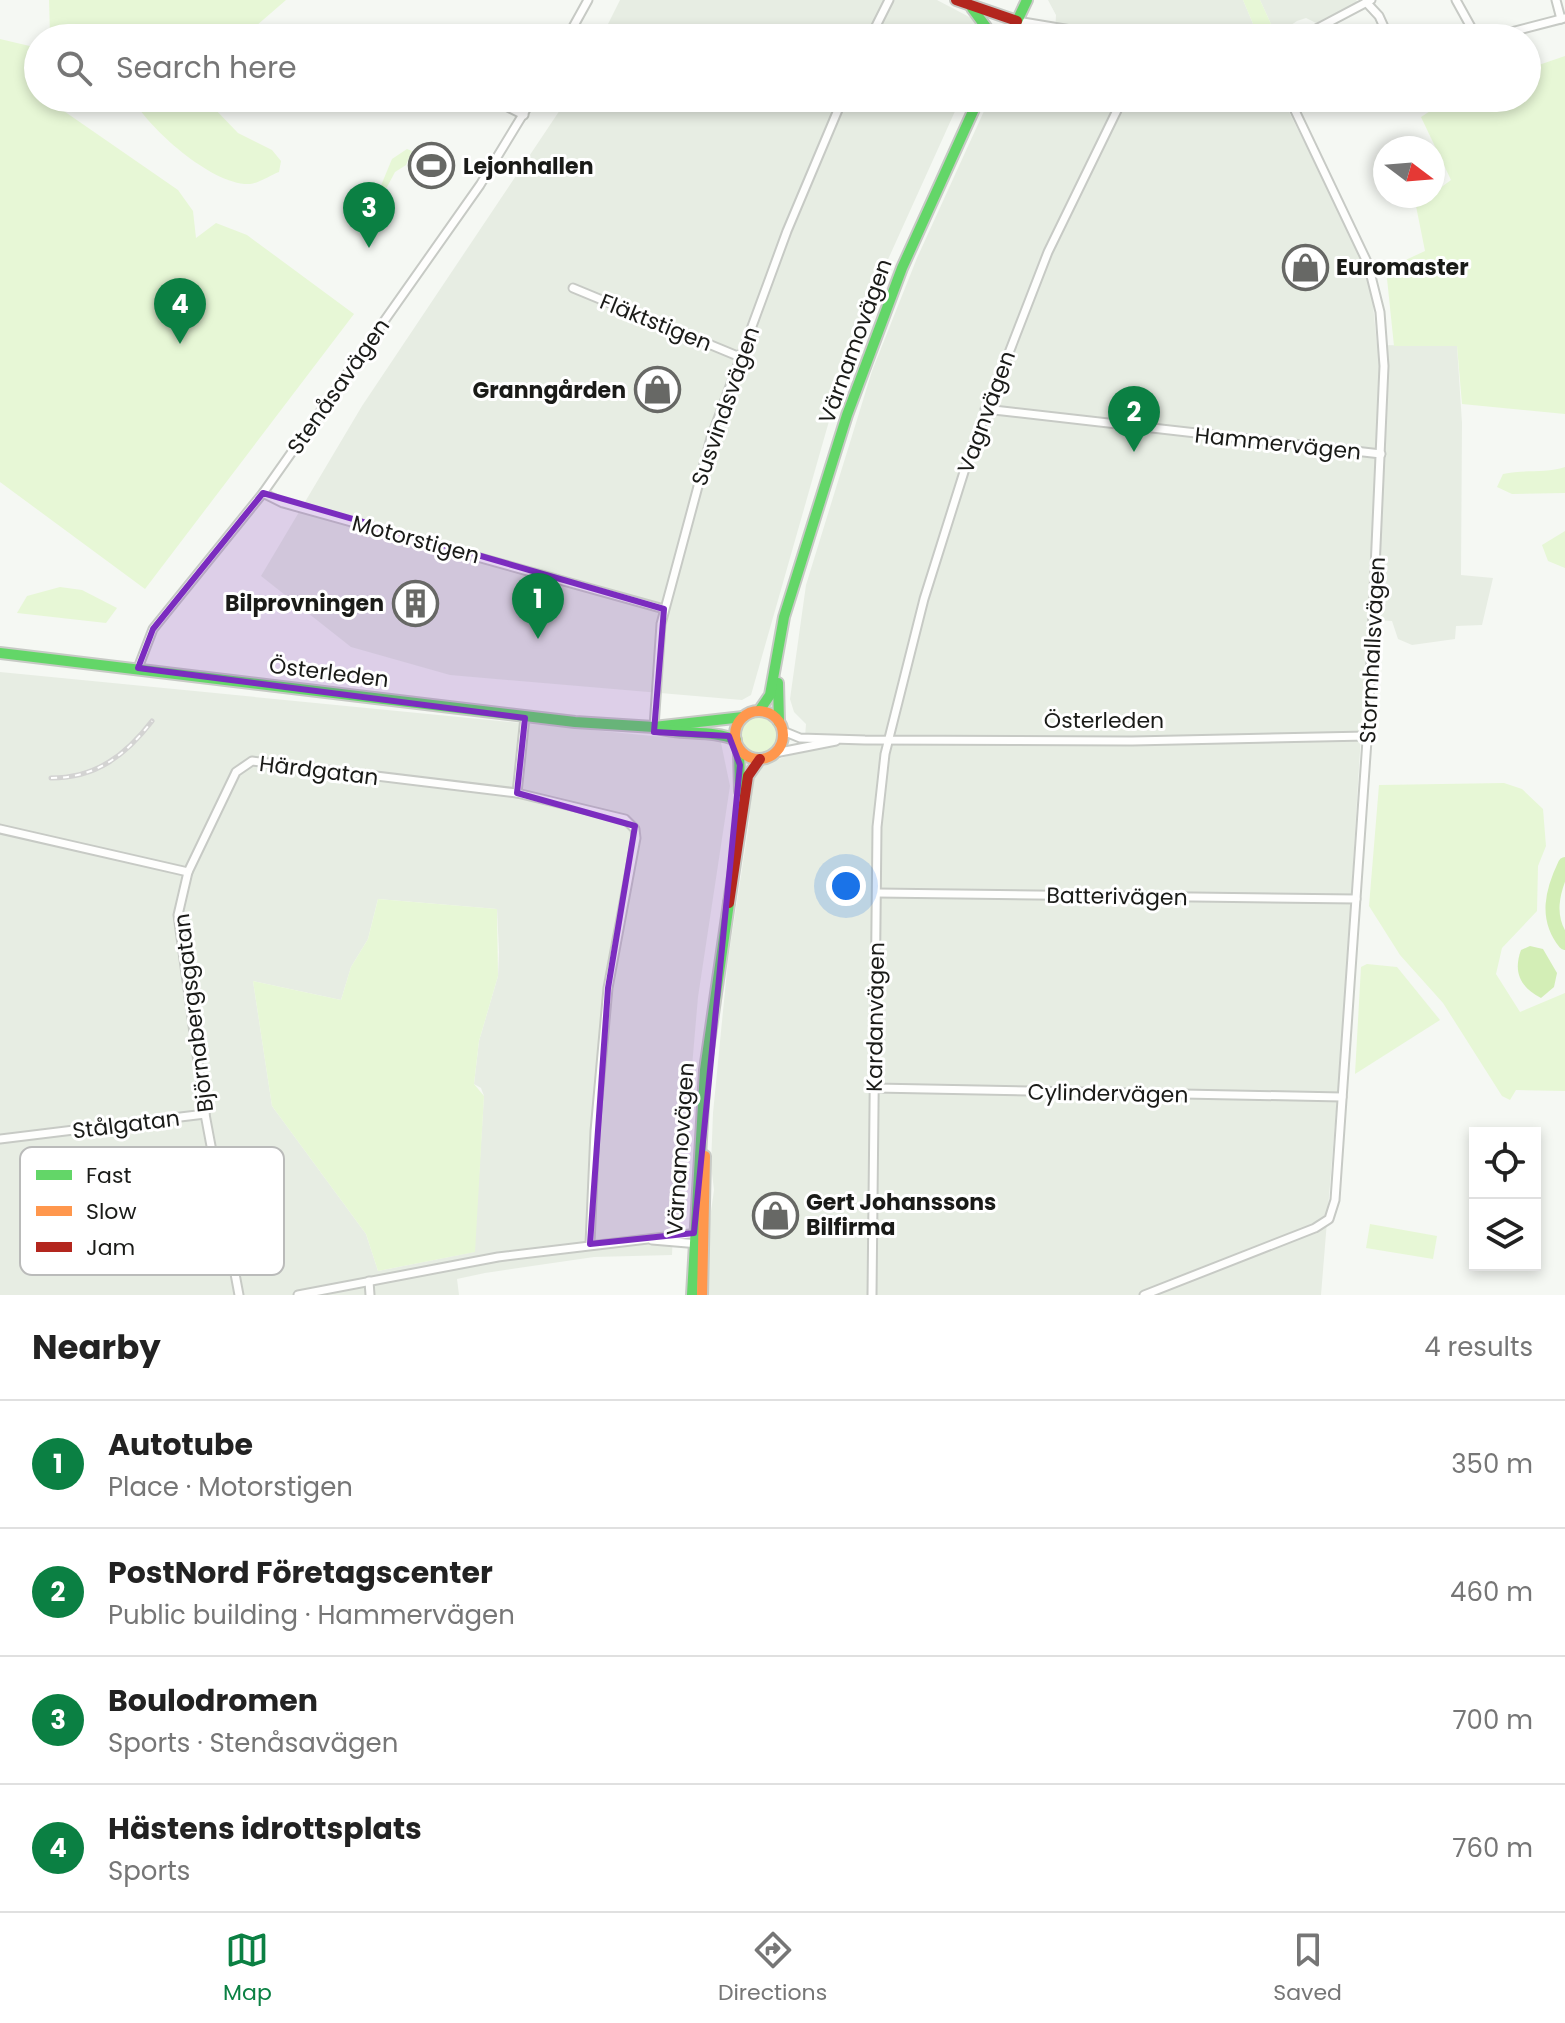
<!DOCTYPE html>
<html lang="en">
<head>
<meta charset="utf-8">
<style>
	body { margin:0; font-family:Poppins,sans-serif; background:#f6f6f6; color:#222 }
	.controls { position:absolute; right:24px; bottom:24px; display:grid; overflow:hidden; border-radius:0px; box-shadow:0 4px 12px #0003 }
	.controls button { width:72px; height:72px; display:grid; place-items:center; padding:0; border:0; border-bottom:2px solid #e0e0e0; background:#fff; color:#222; font:40px sans-serif }
	.compass { position:absolute; left:1373px; top:136px; width:72px; height:72px; border-radius:50%; background:#fff; box-shadow:0 4px 12px #0003; rotate:106deg }
	.you { position:absolute; left:846px; top:886px; width:28px; height:28px; margin:-20px; border:6px solid #fff; border-radius:50%; background:#1a73e8; box-shadow:0 0 0 12px #1a73e833 }
	.badge { display:grid; place-items:center; width:52px; height:52px; border-radius:50%; background:#0b8043; color:#fff; font-size:26px; font-weight:700 }
	.pin { position:absolute; translate:-50% -66px; filter:drop-shadow(0 2px 4px #0008) }
	.pin::after { content:''; position:absolute; top:42px; width:28px; height:24px; background:inherit; clip-path:polygon(0 0,100% 0,50% 100%) }
	.list { margin:0; padding:0; list-style:none }
	h2 { display:flex; justify-content:space-between; align-items:center; height:104px; margin:0; padding:0 32px; font-size:34px }
	h2 small { font-size:26px; font-weight:400; color:#767676 }
	.list li { display:grid; grid-template-columns:52px 1fr auto; gap:24px; align-items:center; box-sizing:border-box; height:128px; padding:0 32px; border-top:2px solid #e0e0e0 }
	.list b { display:block; font-size:30px; white-space:nowrap }
	.list p { margin:0; font-size:26px; white-space:nowrap; color:#767676 }
	.list em { font-size:26px; font-style:normal; color:#767676 }
	.icon { flex:none; width:44px; height:44px; fill:none; stroke:currentColor; stroke-width:2; stroke-linecap:round; stroke-linejoin:round }
	.map { position:relative; flex:none; width:1565px; height:1295px; overflow:hidden }
	.search { position:absolute; background:#fff; box-shadow:0 4px 12px #0003; left:24px; right:24px; top:24px; height:88px; display:flex; align-items:center; gap:20px; box-sizing:border-box; padding:0 28px; border-radius:44px; color:#767676; font-size:30px }
	.sheet { height:616px; background:#fff }
	nav { display:flex; justify-content:space-around; align-items:center; box-sizing:border-box; height:112px; border-top:2px solid #e0e0e0; background:#fff; font-size:22px; color:#767676 }
	nav a { display:grid; justify-items:center; gap:4px }
	nav .on { color:#0b8043 }
	.map>svg:first-child { display:block }
</style>
</head>
<body>
<div class="map">
<svg width="1565" height="1295" viewBox="0 0 1565 1295">
	<rect width="100%" height="100%" fill="#f5f8f3"/>
	<!-- built -->
	<g fill="#e7ede3" fill-rule="evenodd">
		<polygon points="620,0 937,0 977,21 979,38 601,38"/>
		<polygon points="1048,0 1243,0 1259,38 1024,38 1055,36 1056,15"/>
		<polygon points="1260,0 1356,0 1358,2 1316,23 1306,18 1297,21 1276,35"/>
		<polygon points="568,98 961,98 876,286 835,400 751,695 742,700 450,675 351,647 261,576 362,406"/>
		<polygon points="990,98 1282,98 1355,243 1372,295 1377,345 1457,346 1462,423 1461,575 1493,578 1482,625 1456,626 1455,639 1412,645 1398,639 1392,621 1368,620 1344,1013 1321,1295 707,1295 707,1240 714,1190 711,1165 713,1113 728,960 749,823 752,777 759,766 804,750 806,724 794,712 790,699 806,585 872,371 917,258"/>
		<path d="M0,672L673,738H720L730,786L698,997L679,1218L673,1231L672,1255L594,1257L485,1273L457,1279L459,1295H0ZM378,899L497,909L499,952L498,976L479,1041L474,1084L481,1088L484,1096L474,1252L378,1271L366,1234L272,1106L253,981L341,1000L351,967L368,939Z"/>
	</g>
	<!-- green -->
	<g fill="#e7f7d6">
		<polygon points="49,0 286,0 256,26 249,38 55,38 50,34"/>
		<polygon points="1243,0 1260,0 1276,35 1259,38"/>
		<polygon points="0,39 38,48 38,75 30,87 38,93 38,98 45,98 178,190 193,211 196,238 216,223 247,235 354,314 145,589 0,482"/>
		<polygon points="1565,56 1565,414 1462,404 1457,346 1394,346 1386,269 1425,251 1416,206 1451,180 1421,117 1450,98 1527,98 1527,69"/>
		<path d="M132,98H215L212,106L238,133L272,150L281,161L279,172C271,175 259,183 250,184C213,186 149,129 132,98Z"/>
		<polygon points="407,149 412,151 406,165 395,172 379,202 375,200 392,159"/>
		<path d="M1565,467V493L1512,494L1497,487L1503,474C1524,469 1545,474 1565,467Z"/>
		<polygon points="1565,531 1565,568 1548,561 1542,545"/>
		<polygon points="60,587 82,590 117,608 106,623 17,613 27,596"/>
		<circle cx="758" cy="735" r="19"/>
		<polygon points="1504,783 1522,789 1543,809 1546,846 1538,866 1537,911 1502,948 1496,974 1520,1012 1565,993 1565,1091 1516,1090 1510,1100 1502,1096 1443,1003 1400,955 1369,906 1379,785"/>
		<polygon points="378,899 497,909 498,976 479,1041 474,1084 484,1096 475,1252 378,1271 366,1234 272,1106 253,981 341,1000 351,967 368,939"/>
		<polygon points="1367,964 1397,967 1440,1020 1355,1074 1361,967"/>
		<polygon points="1370,1224 1437,1236 1433,1259 1366,1248"/>
	</g>
	<!-- water -->
	<path fill="#d3eeb6" d="M1530,946L1543,949L1557,973L1554,987L1541,998C1520,987 1513,972 1521,950Z"/>
	<g fill="none" stroke-linecap="round" stroke-linejoin="round">
		<!-- river -->
		<path stroke="#d3eeb6" stroke-width="14" d="M1565,864C1552,891 1545,918 1565,943"/>
		<defs>
			<g id="street">
				<polyline points="1456,0 1477,38"/>
				<polyline points="1556,0 1561,19"/>
				<polyline points="1366,2 1379,16 1389,38"/>
				<polyline points="1017,21 1119,38"/>
				<polyline points="567,38 588,0"/>
				<polyline points="870,38 889,0"/>
				<polyline points="1299,38 1371,0"/>
				<polyline points="1488,38 1565,18"/>
				<polyline points="490,98 524,115"/>
				<polyline points="573,288 740,357"/>
				<polyline points="985,409 1381,454"/>
				<polyline points="263,493 283,503 664,609"/>
				<polyline points="138,668 153,629 263,493 480,185 533,98"/>
				<polyline points="654,727 661,624 711,438 787,231 843,98"/>
				<polyline points="783,731 800,738 865,740 1132,741 1367,736"/>
				<polyline points="775,753 836,741"/>
				<polyline points="517,793 525,717"/>
				<polyline points="0,829 188,872 236,772 252,761 517,793 625,819 635,829 636,838 608,988 595,1131 590,1244"/>
				<polyline points="188,872 178,915 205,1114 239,1295"/>
				<polyline points="877,893 1356,899"/>
				<polyline points="875,1088 1342,1097"/>
				<polyline points="0,1139 205,1114"/>
				<polyline points="652,1240 699,1244"/>
				<polyline points="369,1281 370,1295"/>
				<polyline points="298,1295 498,1257 698,1233"/>
				<polyline points="872,1295 877,827 885,754 924,599 969,456 1048,252 1123,98"/>
				<polyline points="1144,1295 1315,1228 1329,1219 1335,1200 1368,726 1384,366 1380,312 1368,264 1289,98"/>
			</g>
			<g id="fast">
				<polyline points="972,8 994,38"/>
				<polyline points="1009,38 1027,0"/>
				<polyline points="0,653 575,722 654,727 743,717"/>
				<polyline points="778,683 779,722"/>
				<polyline points="759,711 770,695 784,617 847,415 902,268 979,98"/>
				<path d="M654,727C681,736 710,729 736,740"/>
				<polyline points="739,749 740,791"/>
				<polyline points="692,1295 705,1070 729,903"/>
			</g>
			<g id="slow">
				<circle cx="759" cy="735" r="24"/>
				<polyline points="702,1295 705,1156"/>
			</g>
			<g id="jam">
				<polyline points="956,0 1017,21"/>
				<polyline points="729,903 748,776 760,759"/>
			</g>
		</defs>
		<!-- street casing -->
		<use href="#street" stroke="#c7cac5" stroke-width="11"/>
		<!-- fast casing -->
		<use href="#fast" stroke="#c7cac5" stroke-width="14"/>
		<!-- slow casing -->
		<use href="#slow" stroke="#c7cac5" stroke-width="14"/>
		<!-- jam casing -->
		<use href="#jam" stroke="#c7cac5" stroke-width="14"/>
		<!-- street -->
		<use href="#street" stroke="#fefefd" stroke-width="7"/>
		<!-- fast -->
		<use href="#fast" stroke="#63d668" stroke-width="10"/>
		<!-- slow -->
		<use href="#slow" stroke="#ff974d" stroke-width="10"/>
		<!-- jam -->
		<use href="#jam" stroke="#b3261e" stroke-width="10"/>
		<defs>
			<path id="rail" d="M51,778C96,778 126,755 152,721"/>
		</defs>
		<!-- rail casing -->
		<use href="#rail" stroke="#d3d3d2" stroke-width="5"/>
		<!-- rail -->
		<use href="#rail" stroke="#fff" stroke-width="2" stroke-dasharray="6" stroke-linecap="butt"/>
	</g>
	<!-- marked area -->
	<path fill="#7b2cbf" fill-opacity="0.2" stroke="#7b2cbf" stroke-width="6" stroke-linejoin="round" d="M263,493L664,609L654,732L729,736L740,765L694,1233L590,1244L608,988L635,826L517,793L525,718L138,668L153,629Z"/>
	<!-- icons -->
	<defs>
		<symbol id="stadium-ring" viewBox="-11 -11 22 22"><circle r="9.5" fill="#fff" stroke="#676865" stroke-width="1.5"/><path d="M0-5a6.5 5 0 1 0 0 10a6.5 5 0 1 0 0-10ZM-3.5-1.8h7v3.6h-7Z" fill="#676865"/></symbol>
		<symbol id="shop-ring" viewBox="-11 -11 22 22"><circle r="9.5" fill="#fff" stroke="#676865" stroke-width="1.5"/><path d="M-5-2.5h2.3a2.7 3.5 0 0 1 5.4 0H5L5.5 6h-11ZM-1.5-2.5h3a1.5 2.3 0 0 0-3 0Z" fill="#676865"/></symbol>
		<symbol id="building-ring" viewBox="-11 -11 22 22"><circle r="9.5" fill="#fff" stroke="#676865" stroke-width="1.5"/><path d="M-4-6H4V6H1V3H-1V6H-4ZM-2.5-4.3h1.7v1.8h-1.7ZM.8-4.3h1.7v1.8H.8ZM-2.5-1h1.7V.8h-1.7ZM.8-1h1.7V.8H.8Z" fill="#676865"/></symbol>
	</defs>
	<g fill-rule="evenodd">
		<use href="#stadium-ring" x="406" y="140" width="51" height="51"/>
		<use href="#shop-ring" x="1280" y="242" width="51" height="51"/>
		<use href="#shop-ring" x="632" y="364" width="51" height="51"/>
		<use href="#building-ring" x="390" y="578" width="51" height="51"/>
		<use href="#shop-ring" x="750" y="1190" width="51" height="51"/>
	</g>
	<g text-anchor="middle" stroke-width="6" stroke-linejoin="round" paint-order="stroke">
		<!-- poi labels -->
		<g font-size="22" font-weight="bold" fill="#1a1b18" stroke="#fff" text-anchor="start">
			<text x="463" y="174">Lejonhallen</text>
			<text x="1336" y="275">Euromaster</text>
			<text x="626" y="398" text-anchor="end">Granngården</text>
			<text x="384" y="611" text-anchor="end">Bilprovningen</text>
			<text x="806" y="1210">Gert Johanssons<tspan x="806" dy="25">Bilfirma</tspan></text>
		</g>
		<!-- street labels -->
		<g font-size="22" fill="#1a1b18" stroke="#fff">
			<text transform="translate(656 322) rotate(22)" y="8">Fläktstigen</text>
			<text transform="translate(855 341) rotate(-70)" y="8">Värnamovägen</text>
			<text transform="translate(338 386) rotate(-55)" y="8">Stenåsavägen</text>
			<text transform="translate(725 406) rotate(-71)" y="8">Susvindsvägen</text>
			<text transform="translate(986 412) rotate(-70)" y="8">Vagnvägen</text>
			<text transform="translate(1278 443) rotate(6)" y="8">Hammervägen</text>
			<text transform="translate(416 539) rotate(15)" y="8">Motorstigen</text>
			<text transform="translate(1372 650) rotate(-87)" y="8">Stormhallsvägen</text>
			<text transform="translate(329 672) rotate(7)" y="8">Österleden</text>
			<text x="1104" y="728">Österleden</text>
			<text transform="translate(319 770) rotate(7)" y="8">Härdgatan</text>
			<text transform="translate(1117 896) rotate(1)" y="8">Batterivägen</text>
			<text transform="translate(193 1013) rotate(-97)" y="8">Björnabergsgatan</text>
			<text transform="translate(875 1017) rotate(-89)" y="8">Kardanvägen</text>
			<text transform="translate(1108 1093) rotate(1)" y="8">Cylindervägen</text>
			<text transform="translate(126 1124) rotate(-7)" y="8">Stålgatan</text>
			<text transform="translate(680 1149) rotate(-86)" y="8">Värnamovägen</text>
		</g>
	</g>
	<!-- legend -->
	<rect x="20" y="1147" width="264" height="128" rx="12" fill="#fff" stroke="#babbba" stroke-width="2"/>
	<rect x="36" y="1170" width="36" height="10" fill="#63d668"/>
	<rect x="36" y="1206" width="36" height="10" fill="#ff974d"/>
	<rect x="36" y="1242" width="36" height="10" fill="#b3261e"/>
	<g font-size="22" fill="#1a1b18">
		<text x="86" y="1183">Fast</text>
		<text x="86" y="1219">Slow</text>
		<text x="86" y="1255">Jam</text>
	</g>
</svg>
<div class="controls">
<button><svg class="icon" aria-label="locate" viewBox="0 0 24 24"><circle cx="12" cy="12" r="6"/><path d="M12 2v4M12 18v4M2 12h4M18 12h4"/></svg></button>
<button><svg class="icon" aria-label="layers" viewBox="0 0 24 24"><path d="M12 4l9 5-9 5-9-5zM3 14l9 5 9-5"/></svg></button>
</div>
<svg class="compass" viewBox="-18 -18 36 36"><path d="M0-13l5 13h-10z" fill="#e53935"/><path d="M0 13l5-13h-10z" fill="#767676"/></svg>
<div class="you"></div>
<div class="pin badge" style="left:538px;top:639px">1</div>
<div class="pin badge" style="left:1134px;top:452px">2</div>
<div class="pin badge" style="left:369px;top:248px">3</div>
<div class="pin badge" style="left:180px;top:344px">4</div>
<div class="search"><svg class="icon" aria-label="search" viewBox="0 0 24 24"><circle cx="10" cy="10" r="6"/><path d="M15 15l6 6"/></svg>Search here</div>
</div>
<section class="sheet">
<h2>Nearby<small>4 results</small></h2>
<ul class="list">
<li><span class="badge">1</span><div><b>Autotube</b><p>Place · Motorstigen</p></div><em>350 m</em></li>
<li><span class="badge">2</span><div><b>PostNord Företagscenter</b><p>Public building · Hammervägen</p></div><em>460 m</em></li>
<li><span class="badge">3</span><div><b>Boulodromen</b><p>Sports · Stenåsavägen</p></div><em>700 m</em></li>
<li><span class="badge">4</span><div><b>Hästens idrottsplats</b><p>Sports</p></div><em>760 m</em></li>
</ul>
</section>
<nav>
<a class="on"><svg class="icon" aria-label="map" viewBox="0 0 24 24"><path d="M3 6l6-2 6 2 6-2v14l-6 2-6-2-6 2zM9 4v14M15 6v14"/></svg>Map</a>
<a><svg class="icon" aria-label="directions" viewBox="0 0 24 24"><path d="M12 3l9 9-9 9-9-9zM9 14v-3h6M13 9l2 2-2 2"/></svg>Directions</a>
<a><svg class="icon" aria-label="saved" viewBox="0 0 24 24"><path d="M7 4h10v16l-5-4-5 4z"/></svg>Saved</a>
</nav>
</body>
</html>
